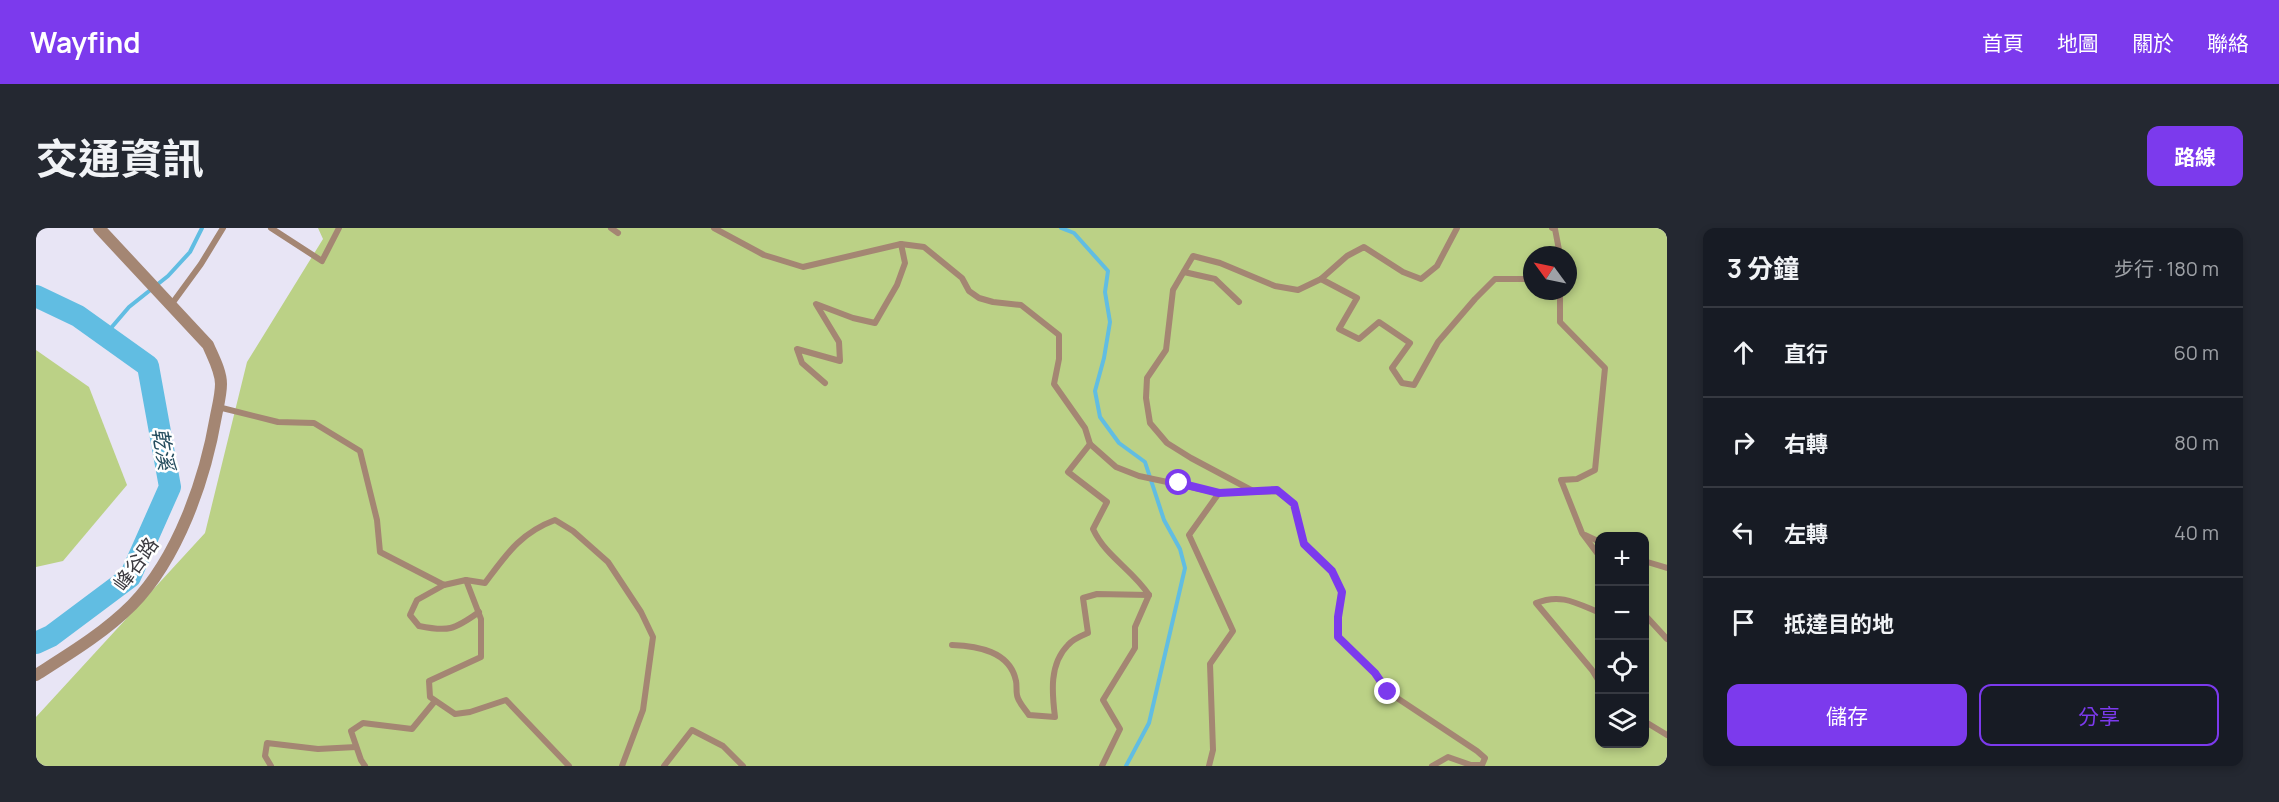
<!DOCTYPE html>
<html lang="zh-TW">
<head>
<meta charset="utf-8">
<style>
	body { margin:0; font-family:Manrope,"Noto Sans TC",sans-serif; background:#242831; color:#f1f3f6 }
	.controls { position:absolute; right:18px; bottom:18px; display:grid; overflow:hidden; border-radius:12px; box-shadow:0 3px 9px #0003 }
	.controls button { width:54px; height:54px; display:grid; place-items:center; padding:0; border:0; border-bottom:2px solid #363941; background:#171b24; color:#f1f3f6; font:30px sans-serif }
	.compass { position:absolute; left:1487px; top:18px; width:54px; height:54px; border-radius:50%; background:#171b24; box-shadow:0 3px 9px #0003; rotate:303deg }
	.stop { position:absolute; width:18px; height:18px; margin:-14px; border:4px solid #7c3aed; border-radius:50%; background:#fff }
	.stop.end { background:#7c3aed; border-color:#fff; box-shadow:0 2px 6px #0008 }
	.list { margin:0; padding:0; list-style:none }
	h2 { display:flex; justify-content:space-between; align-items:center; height:78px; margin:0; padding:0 24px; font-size:26px }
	h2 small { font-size:20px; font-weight:400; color:#9ea1a6 }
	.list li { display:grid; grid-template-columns:39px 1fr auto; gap:18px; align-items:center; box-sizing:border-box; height:90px; padding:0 24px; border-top:2px solid #363941 }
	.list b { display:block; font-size:22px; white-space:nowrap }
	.list em { font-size:20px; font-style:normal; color:#9ea1a6 }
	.actions { display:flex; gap:12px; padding:18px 24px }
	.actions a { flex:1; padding:14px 0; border:2px solid #7c3aed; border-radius:12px; text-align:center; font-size:21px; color:#7c3aed }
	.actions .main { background:#7c3aed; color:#fff }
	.icon { flex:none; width:33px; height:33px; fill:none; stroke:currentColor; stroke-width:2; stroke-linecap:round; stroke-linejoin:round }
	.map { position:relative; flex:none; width:1631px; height:538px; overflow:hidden; border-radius:12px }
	header { display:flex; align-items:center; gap:36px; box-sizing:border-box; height:84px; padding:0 30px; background:#7c3aed; color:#fff }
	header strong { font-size:28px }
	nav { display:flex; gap:33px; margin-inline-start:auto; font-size:21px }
	.intro { display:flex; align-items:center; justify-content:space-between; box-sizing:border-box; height:144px; padding:0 36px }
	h1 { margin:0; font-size:42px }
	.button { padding:15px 27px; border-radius:12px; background:#7c3aed; color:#fff; font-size:21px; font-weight:700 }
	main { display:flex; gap:36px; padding:0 36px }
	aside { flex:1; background:#171b24; border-radius:12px; box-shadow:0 3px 9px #0003 }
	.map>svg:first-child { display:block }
</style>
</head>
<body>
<header>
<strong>Wayfind</strong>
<nav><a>首頁</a><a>地圖</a><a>關於</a><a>聯絡</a></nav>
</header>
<div class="intro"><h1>交通資訊</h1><a class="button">路線</a></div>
<main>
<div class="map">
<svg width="1631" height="538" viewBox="0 0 1631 538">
	<rect width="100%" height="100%" fill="#e8e5f5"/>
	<!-- green -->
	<g fill="#bbd186" fill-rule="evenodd">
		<path d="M282,0H1631V538H0V489L169,305L211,134L287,11ZM1496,27H1532V63H1496ZM1564,308H1608V516H1564Z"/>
		<polygon points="0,122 53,159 91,257 27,333 0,339"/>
	</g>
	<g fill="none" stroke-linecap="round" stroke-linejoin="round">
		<!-- stream -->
		<g stroke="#61bde2" stroke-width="4">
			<polyline points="1025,0 1038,5 1072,43 1069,64 1074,94 1068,130 1059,163 1064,189 1083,215 1109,234 1128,292 1144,321 1149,340 1113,495 1090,538"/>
			<polyline points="69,107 93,79 132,48 154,24 166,0"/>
		</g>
		<!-- river -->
		<polyline stroke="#61bde2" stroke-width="22" points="0,68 42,88 112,138 134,259 94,349 15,408 0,415"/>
		<!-- service -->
		<g stroke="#a48673" stroke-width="6">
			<polyline points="235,0 286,33 303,0"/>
			<polyline points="575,0 582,5"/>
			<polyline points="678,0 728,27 767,39 865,16 888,19 926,50 933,63 943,70 957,74 985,77 1023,107 1023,131 1018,156 1049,200 1054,216 1080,239 1103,248 1183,265 1241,263 1258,276 1268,316 1296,343 1306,364 1302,389 1302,409 1339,445 1352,464 1441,523 1449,530 1446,537 1435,537 1412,529 1396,538"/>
			<polyline points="1516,0 1519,1 1524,27"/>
			<polyline points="1148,44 1179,51 1203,74"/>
			<polyline points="1285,51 1321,70 1303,101 1323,111 1343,94 1374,115 1356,140 1366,155 1378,157 1402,114 1439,71 1459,51 1496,51"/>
			<polyline points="1524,63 1524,94 1569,140 1559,242 1541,251 1525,252 1546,305 1564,329"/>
			<polyline points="135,77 165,36 187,0"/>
			<polyline points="789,155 766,135 761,121 804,133 803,114 780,76 817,90 839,95 861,57 869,35 865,16"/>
			<polyline points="182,179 242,194 278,195 324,223 341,292 344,324 408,357 430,352 445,391 445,429 393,453 394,469 419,486 434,484 470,472 533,538"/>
			<path d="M1054,216L1032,244L1071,274L1057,301C1070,329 1096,341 1113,367L1099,399V420L1067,472L1084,501L1066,538"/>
			<polyline points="1217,263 1155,230 1131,215 1114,195 1110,170 1111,150 1130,122 1137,62 1157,28 1184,35 1239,58 1262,62 1285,51 1311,28 1328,19 1367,44 1385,51 1401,38 1421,0"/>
			<polyline points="1549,307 1564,314"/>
			<polyline points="1608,333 1631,340"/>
			<path d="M430,352L449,355C470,327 484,305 519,292L537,303L572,334L605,384L617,409L607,482L586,538"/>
			<path d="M408,357L381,372L374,387L383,398C412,404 418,402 443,384"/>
			<path d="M1564,385C1540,375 1525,365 1500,375L1556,442L1564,455"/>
			<polyline points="1608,386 1631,411"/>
			<path d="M916,417C941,418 974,423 980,453C981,457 980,462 981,467C982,474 989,481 993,487L1019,489C1016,465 1013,436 1032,417C1037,411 1045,408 1052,405L1047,370L1061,366L1113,367"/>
			<polyline points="1608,493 1631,507"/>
			<polyline points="235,538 229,528 231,515 282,521 320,519"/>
			<polyline points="329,538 325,532 315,503 327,495 376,501 399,473"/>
			<polyline points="628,538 656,502 687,518 707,538"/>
			<polyline points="1173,538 1177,522 1174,436 1197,403 1153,307 1183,265"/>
		</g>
		<!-- tertiary -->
		<path stroke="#a48673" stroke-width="12" d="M0,447C33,426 68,405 96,377C142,330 169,252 180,188C182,178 185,166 185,156C185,143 177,129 172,117L63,0"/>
	</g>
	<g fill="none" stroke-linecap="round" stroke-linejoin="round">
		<!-- route -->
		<polyline stroke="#7c3aed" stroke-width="8" points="1143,255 1183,265 1241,262 1258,276 1268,316 1296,343 1306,364 1302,389 1302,409 1339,445 1352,464"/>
	</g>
	<g text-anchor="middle" stroke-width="5" stroke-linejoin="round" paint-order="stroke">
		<!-- street labels -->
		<g font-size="20" fill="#3c3b41" stroke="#fff">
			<text transform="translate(100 336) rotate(-54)" y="7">峰谷路</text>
		</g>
		<!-- water labels -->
		<g font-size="21" font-style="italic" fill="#254d5e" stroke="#fff">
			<text transform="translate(127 221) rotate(80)" y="7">乾溪</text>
		</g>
	</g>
</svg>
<div class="controls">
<button>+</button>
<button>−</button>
<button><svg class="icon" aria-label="locate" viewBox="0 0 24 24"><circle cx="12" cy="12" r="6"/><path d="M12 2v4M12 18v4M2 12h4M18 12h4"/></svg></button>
<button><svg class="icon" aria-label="layers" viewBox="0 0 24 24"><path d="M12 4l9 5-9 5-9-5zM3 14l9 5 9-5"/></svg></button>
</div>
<svg class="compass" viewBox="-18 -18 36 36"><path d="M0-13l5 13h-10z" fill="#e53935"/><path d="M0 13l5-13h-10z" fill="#9ea1a6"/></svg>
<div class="stop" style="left:1143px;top:255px"></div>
<div class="stop end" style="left:1352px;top:464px"></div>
</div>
<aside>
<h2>3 分鐘<small>步行 · 180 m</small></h2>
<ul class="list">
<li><svg class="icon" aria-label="ahead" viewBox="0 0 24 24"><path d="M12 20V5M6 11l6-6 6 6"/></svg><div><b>直行</b></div><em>60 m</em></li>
<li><svg class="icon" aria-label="right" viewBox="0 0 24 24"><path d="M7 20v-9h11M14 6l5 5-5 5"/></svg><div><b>右轉</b></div><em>80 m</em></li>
<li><svg class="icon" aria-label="left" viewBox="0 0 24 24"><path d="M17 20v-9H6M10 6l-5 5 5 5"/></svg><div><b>左轉</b></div><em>40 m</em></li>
<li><svg class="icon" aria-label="arrive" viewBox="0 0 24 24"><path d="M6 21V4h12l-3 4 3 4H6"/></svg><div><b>抵達目的地</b></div></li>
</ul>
<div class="actions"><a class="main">儲存</a><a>分享</a></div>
</aside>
</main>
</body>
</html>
